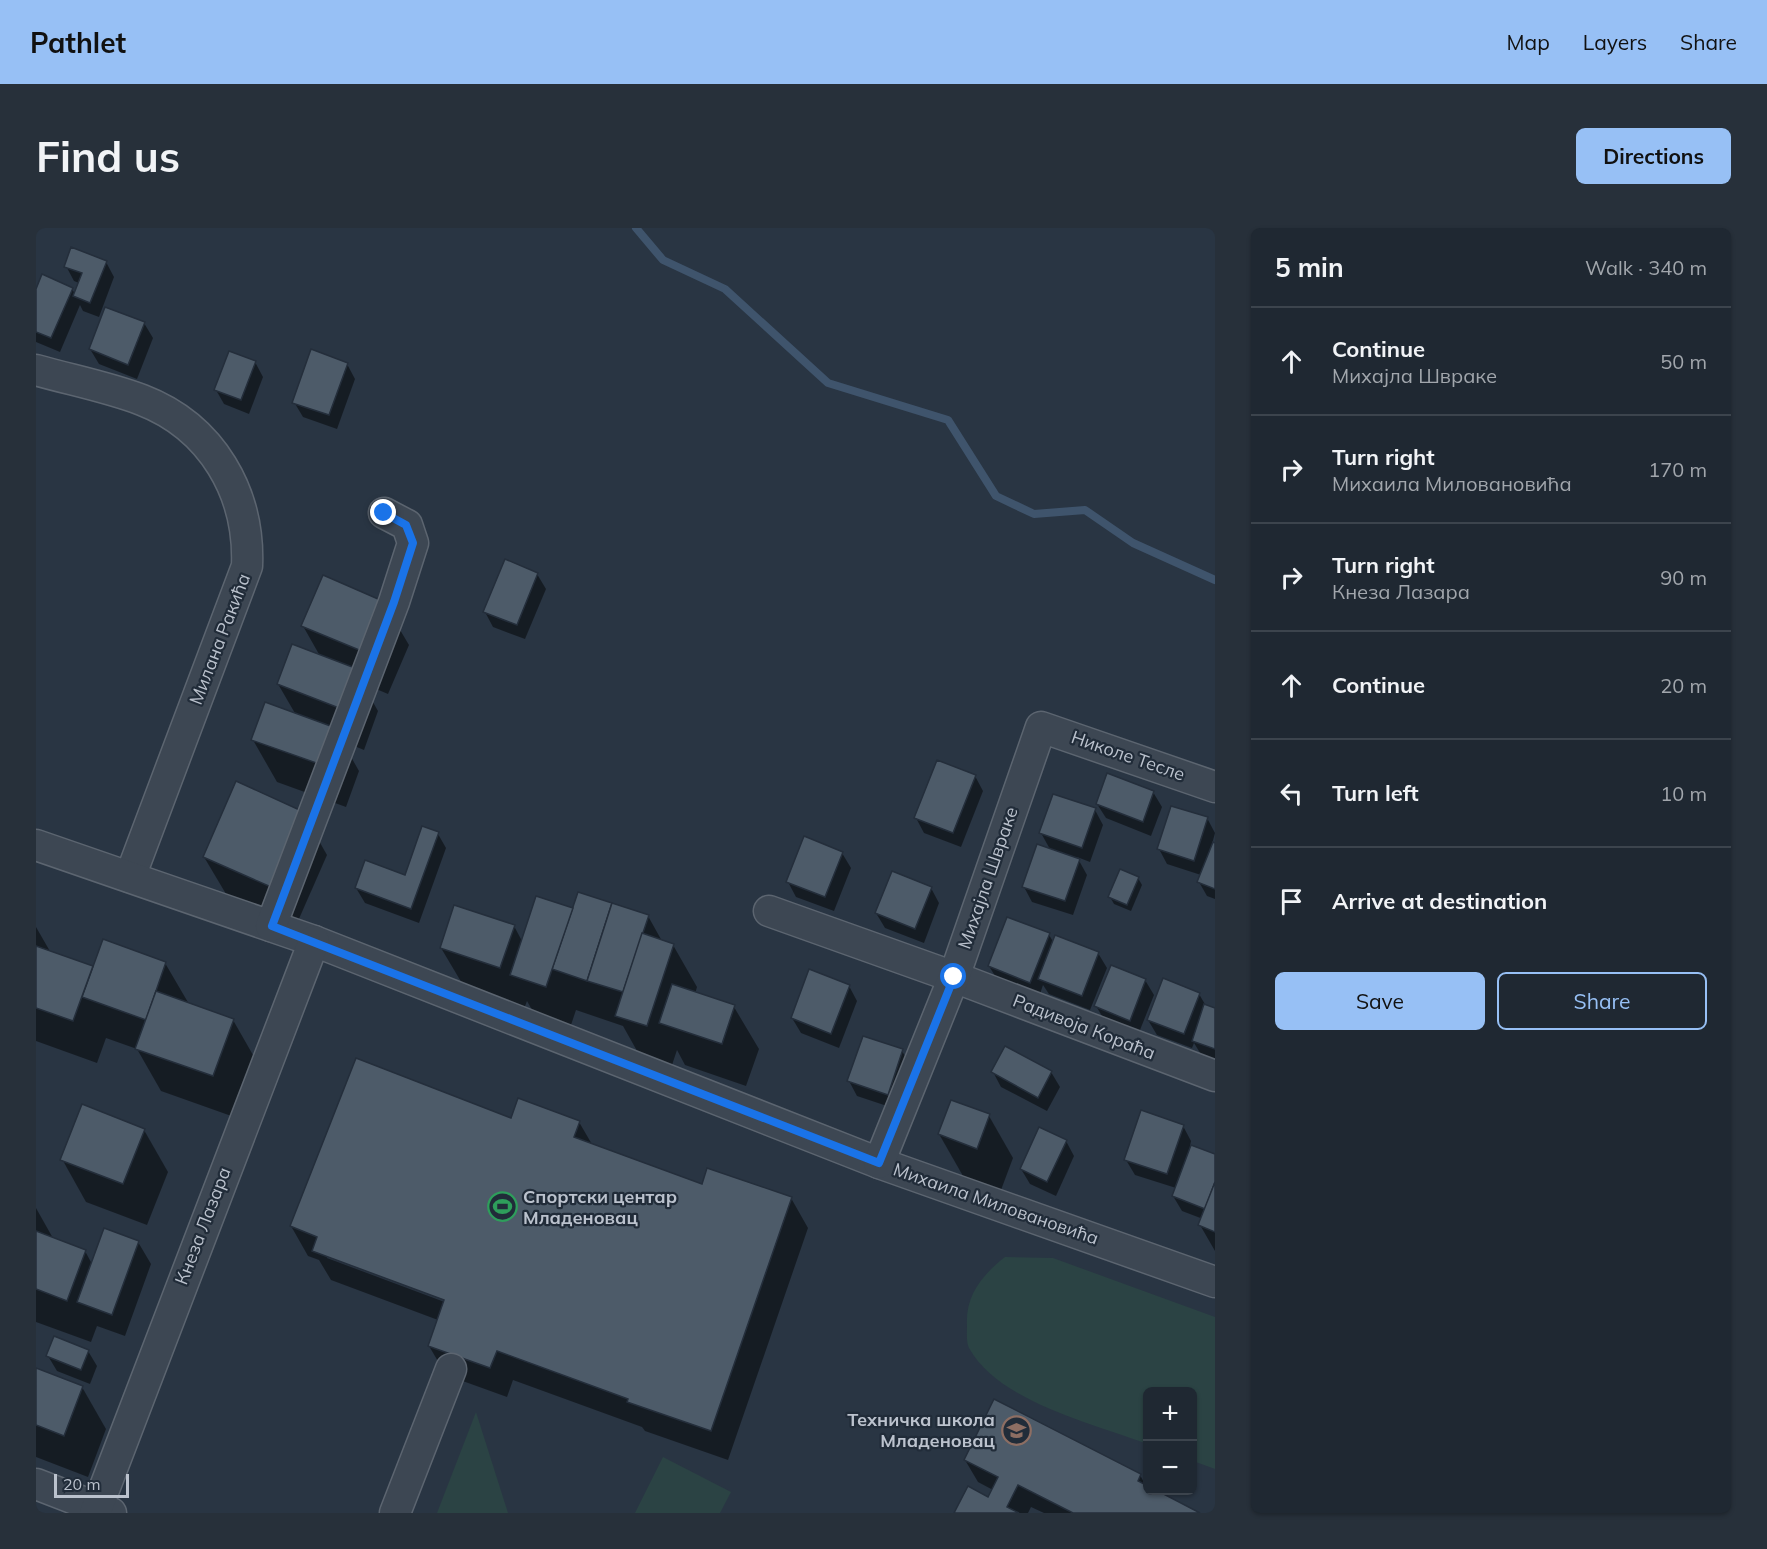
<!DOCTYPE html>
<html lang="en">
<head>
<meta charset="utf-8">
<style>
	body { margin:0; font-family:Mulish,sans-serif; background:#27303a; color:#f1f3f6 }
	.controls { position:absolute; right:18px; bottom:18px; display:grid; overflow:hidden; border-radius:9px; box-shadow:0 2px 4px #0004 }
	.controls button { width:54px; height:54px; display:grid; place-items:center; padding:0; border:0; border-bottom:2px solid #3c444d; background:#1f2832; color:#f1f3f6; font:30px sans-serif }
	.scale { position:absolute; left:18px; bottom:15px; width:75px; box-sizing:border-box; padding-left:6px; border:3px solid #bbc2cd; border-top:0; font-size:16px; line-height:21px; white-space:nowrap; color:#bbc2cd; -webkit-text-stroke:4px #212c39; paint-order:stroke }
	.stop { position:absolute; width:18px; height:18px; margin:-14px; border:4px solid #1a73e8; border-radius:50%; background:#fff }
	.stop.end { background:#1a73e8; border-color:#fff; box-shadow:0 2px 6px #0008 }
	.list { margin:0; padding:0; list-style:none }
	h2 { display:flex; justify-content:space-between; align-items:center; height:78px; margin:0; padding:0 24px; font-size:26px }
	h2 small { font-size:20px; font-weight:400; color:#a1a6ac }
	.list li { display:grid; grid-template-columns:39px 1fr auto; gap:18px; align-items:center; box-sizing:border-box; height:108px; padding:0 24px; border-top:2px solid #3c444d }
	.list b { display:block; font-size:22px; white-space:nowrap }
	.list p { margin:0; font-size:20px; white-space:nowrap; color:#a1a6ac }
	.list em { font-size:20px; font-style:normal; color:#a1a6ac }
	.actions { display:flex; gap:12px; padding:18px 24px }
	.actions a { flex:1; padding:14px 0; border:2px solid #97c0f5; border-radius:9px; text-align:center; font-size:21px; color:#97c0f5 }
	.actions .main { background:#97c0f5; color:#111 }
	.icon { flex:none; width:33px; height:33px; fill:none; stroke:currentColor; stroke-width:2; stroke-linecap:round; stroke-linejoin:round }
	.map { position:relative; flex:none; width:1179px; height:1285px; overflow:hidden; border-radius:9px }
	header { display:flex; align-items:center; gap:36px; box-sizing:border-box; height:84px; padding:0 30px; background:#97c0f5; color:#111 }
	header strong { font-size:28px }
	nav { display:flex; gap:33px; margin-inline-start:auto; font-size:21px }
	.intro { display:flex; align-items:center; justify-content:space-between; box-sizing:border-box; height:144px; padding:0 36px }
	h1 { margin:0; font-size:42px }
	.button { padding:15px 27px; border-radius:9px; background:#97c0f5; color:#111; font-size:21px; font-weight:700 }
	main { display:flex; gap:36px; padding:0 36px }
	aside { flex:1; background:#1f2832; border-radius:9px; box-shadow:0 2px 4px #0004 }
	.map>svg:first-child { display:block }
</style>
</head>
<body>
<header>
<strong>Pathlet</strong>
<nav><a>Map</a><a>Layers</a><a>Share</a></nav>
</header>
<div class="intro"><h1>Find us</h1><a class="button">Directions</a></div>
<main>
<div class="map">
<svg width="1179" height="1285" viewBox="0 0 1179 1285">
	<rect width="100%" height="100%" fill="#293543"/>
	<!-- green -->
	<g fill="#2b4344">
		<path d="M969,1029L1017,1030L1179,1089V1241L1157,1233L1156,1164H1112L1111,1216C1056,1195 963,1174 933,1120C930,1114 931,1104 931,1098C929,1068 946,1047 969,1029Z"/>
		<polygon points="440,1184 472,1285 401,1285"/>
		<polygon points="627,1229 695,1264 684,1285 599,1285"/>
	</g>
	<!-- shadow -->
	<g fill="#0007" fill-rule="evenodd">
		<polygon points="70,34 78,49 63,89 47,83 44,77 24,124 0,114 0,65 36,61 39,66 43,55 38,53 30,38"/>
		<polygon points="108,95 117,110 101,151 63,136 54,121"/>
		<polygon points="219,134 227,149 213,186 188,176 180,162"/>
		<polygon points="311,136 319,151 301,201 267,189 258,174"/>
		<polygon points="501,346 510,361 489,411 457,399 449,384"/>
		<polygon points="348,375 373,417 352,466 326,455 342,483 328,522 306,513 323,543 310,579 241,554 217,512 260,487 242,456 284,428 267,398"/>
		<polygon points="939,548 947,563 925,619 888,605 880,590"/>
		<polygon points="1117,564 1126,579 1115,608 1070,590 1061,576"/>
		<polygon points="1059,582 1067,597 1054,634 1041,629 1051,647 1037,687 996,674 988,659 1015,623 1005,605"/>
		<polygon points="267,585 291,627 259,700 193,671 168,629"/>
		<polygon points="1171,590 1179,605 1176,616 1179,617 1179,671 1171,668 1163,654 1165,647 1131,636 1123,621"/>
		<polygon points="402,606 410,620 383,695 329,675 320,660 370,649"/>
		<polygon points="806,625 815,640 798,683 760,669 752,654"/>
		<polygon points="1102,650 1106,657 1095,683 1078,676 1074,669"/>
		<polygon points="895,660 903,675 888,715 849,700 840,685"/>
		<polygon points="537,682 612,688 626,713 637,717 661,759 659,766 698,779 723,821 710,858 649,837 641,822 635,840 605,830 587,798 540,782 534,800 500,789 491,773 488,781 430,762 405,720 478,698 486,713"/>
		<polygon points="0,699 15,725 58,740 129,735 153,776 197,792 221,834 201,890 125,863 101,821 70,810 61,835 0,813"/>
		<polygon points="1013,707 1018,715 1062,725 1071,740 1054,782 1013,766 1007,757 1003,769 962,753 953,738"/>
		<polygon points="1109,752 1118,767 1102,807 1069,793 1060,778"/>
		<polygon points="813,758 821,773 803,820 765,805 756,790"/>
		<polygon points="1163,766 1170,778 1179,781 1179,832 1166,828 1158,815 1156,820 1121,807 1112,792"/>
		<polygon points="866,823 875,838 860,881 821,868 813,853"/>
		<polygon points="957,844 1015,844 1024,859 1011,883 965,859"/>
		<polygon points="953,888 977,930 965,962 927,948 903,906"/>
		<path d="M475,892L543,894L557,918L666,958L755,970L772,1000L692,1232L609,1203L606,1199L477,1152L471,1169L410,1147L393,1118L402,1092L295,1052L283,1032L272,1028L255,998ZM291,1027L415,1073L414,1076L291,1030Z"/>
		<polygon points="1147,898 1155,913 1154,918 1179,927 1179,1023 1164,997 1167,991 1146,983 1137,968 1140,960 1099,947 1090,932"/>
		<polygon points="108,902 132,944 111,997 50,974 26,931"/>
		<polygon points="1030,913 1038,928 1020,968 994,956 985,941"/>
		<polygon points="0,980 18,1012 49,1023 56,1036 102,1014 115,1036 89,1108 61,1098 55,1114 0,1094"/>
		<polygon points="52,1123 61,1138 54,1156 21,1143 12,1128"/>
		<polygon points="0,1141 46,1159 70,1201 52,1249 0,1229"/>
		<polygon points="929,1232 1104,1247 1112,1262 1160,1285 1008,1285 995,1279 992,1285 920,1285 932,1260 953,1271 957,1262 942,1254"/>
	</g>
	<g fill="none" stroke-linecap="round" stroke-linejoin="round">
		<!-- stream -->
		<polyline stroke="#3f546c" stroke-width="8" points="600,0 627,32 689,61 792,155 912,192 960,268 998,286 1049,282 1097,315 1179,352"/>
	</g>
	<!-- building -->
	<g fill="#4d5b69" stroke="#242e3b" stroke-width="1.5">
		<polygon points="35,19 71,33 54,75 37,68 46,45 28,39"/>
		<polygon points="6,46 37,60 15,110 0,104 0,61"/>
		<polygon points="69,79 109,94 92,137 53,121"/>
		<polygon points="275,121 312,135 293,187 256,175"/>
		<polygon points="193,123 220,133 205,172 178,162"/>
		<polygon points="469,331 502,345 481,397 447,384"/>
		<polygon points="287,347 349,374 328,424 265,398"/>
		<polygon points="256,416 319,440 303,480 241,456"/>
		<polygon points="229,474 300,500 286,537 215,512"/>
		<polygon points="901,532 940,547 917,605 878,590"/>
		<polygon points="1071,545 1118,563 1107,594 1060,576"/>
		<polygon points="200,553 268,584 235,659 167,629"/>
		<polygon points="1017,566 1060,580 1046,620 1003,605"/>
		<polygon points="1135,578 1172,589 1158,633 1121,621"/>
		<polygon points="386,598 403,604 375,681 319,660 329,632 369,647"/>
		<polygon points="768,608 807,624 789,669 750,654"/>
		<polygon points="1177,614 1179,615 1179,661 1161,654"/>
		<polygon points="1001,616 1044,631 1029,673 986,659"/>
		<polygon points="1084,641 1103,649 1091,677 1072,669"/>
		<polygon points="856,643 896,659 879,701 839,685"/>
		<polygon points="542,664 576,675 551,753 516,741"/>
		<polygon points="500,668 537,680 510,759 474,747"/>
		<polygon points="576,675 613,687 587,764 551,753"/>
		<polygon points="418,677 479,697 464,740 404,720"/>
		<polygon points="971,689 1014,705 994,755 952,738"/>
		<polygon points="606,705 638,716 611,798 579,788"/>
		<polygon points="1019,707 1063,724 1046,768 1002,751"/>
		<polygon points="67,711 130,734 110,792 46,769"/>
		<polygon points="0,718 57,738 37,793 0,780"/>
		<polygon points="1075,737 1110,751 1094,793 1058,778"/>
		<polygon points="773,741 814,757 795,806 755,790"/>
		<polygon points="1127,750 1164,765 1148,806 1111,792"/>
		<polygon points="636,756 699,777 686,816 623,795"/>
		<polygon points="120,763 198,791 177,848 99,821"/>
		<polygon points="1168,776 1179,780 1179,821 1156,813"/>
		<polygon points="827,808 867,821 852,867 811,853"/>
		<polygon points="969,818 1016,843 1002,870 955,844"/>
		<polygon points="320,830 475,890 482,870 544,893 538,909 666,956 671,940 756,969 675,1203 591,1174 592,1171 461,1123 454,1140 392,1118 408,1072 276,1023 281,1009 254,998"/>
		<polygon points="915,872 954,886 941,921 902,906"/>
		<polygon points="46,876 109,901 87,956 24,932"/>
		<polygon points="1105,882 1148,897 1131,946 1088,932"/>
		<polygon points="1003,899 1031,912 1011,954 984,941"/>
		<polygon points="1155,917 1179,926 1179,954 1169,981 1136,968"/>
		<polygon points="1179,954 1179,1004 1162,997"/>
		<polygon points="68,1000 103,1013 76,1087 41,1074"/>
		<polygon points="0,1003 50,1022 31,1073 0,1061"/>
		<polygon points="18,1108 53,1122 45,1142 10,1128"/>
		<polygon points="0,1140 47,1158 28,1208 0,1197"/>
		<polygon points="958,1171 1105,1246 1102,1253 1112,1258 1112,1262 1120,1262 1164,1285 1037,1285 982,1257 971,1279 983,1285 918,1285 932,1258 952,1269 962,1249 928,1232"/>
	</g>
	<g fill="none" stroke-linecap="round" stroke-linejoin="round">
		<defs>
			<g id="minor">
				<path d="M0,142C35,152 72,159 106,172C176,199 214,265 211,338L94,649"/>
				<polyline points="0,617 278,713 843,935 1179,1054"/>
				<polyline points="733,683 918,749 1179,848"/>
				<polyline points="235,698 358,374 377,315 371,297 348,285"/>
				<polyline points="843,935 918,749 1005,499 1179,559"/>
				<polyline points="0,1256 75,1285"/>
				<polyline points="59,1285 278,713"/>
				<polyline points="359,1285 415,1141"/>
			</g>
		</defs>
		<!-- minor casing -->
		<use href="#minor" stroke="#5c6570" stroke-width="33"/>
		<!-- minor -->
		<use href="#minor" stroke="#3d4753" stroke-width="30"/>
	</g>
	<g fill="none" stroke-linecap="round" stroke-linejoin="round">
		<!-- route -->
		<polyline stroke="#1a73e8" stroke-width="8" points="348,285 370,297 377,315 358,374 236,698 843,935 918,749"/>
	</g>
	<!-- icons -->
	<defs>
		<symbol id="stadium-ring" viewBox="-11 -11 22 22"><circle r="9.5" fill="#212c39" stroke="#2e9e5b" stroke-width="1.5"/><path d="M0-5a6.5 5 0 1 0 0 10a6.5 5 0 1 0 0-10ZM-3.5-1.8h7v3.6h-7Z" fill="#2e9e5b"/></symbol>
		<symbol id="school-ring" viewBox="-11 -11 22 22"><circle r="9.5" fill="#212c39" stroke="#8d6e63" stroke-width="1.5"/><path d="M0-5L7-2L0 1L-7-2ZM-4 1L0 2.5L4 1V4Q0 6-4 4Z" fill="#8d6e63"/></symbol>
	</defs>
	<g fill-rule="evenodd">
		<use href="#stadium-ring" x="450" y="962" width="33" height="33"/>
		<use href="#school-ring" x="964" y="1186" width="33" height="33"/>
	</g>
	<g text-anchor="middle" stroke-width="4.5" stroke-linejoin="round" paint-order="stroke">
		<!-- street labels -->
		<g font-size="18" fill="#bbc2cd" stroke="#212c39">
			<text transform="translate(184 411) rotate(-69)" y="6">Милана Ракића</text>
			<text transform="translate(1092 528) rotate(19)" y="6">Николе Тесле</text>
			<text transform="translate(952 650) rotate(-71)" y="6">Михајла Швраке</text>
			<text transform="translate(1048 799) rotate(21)" y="6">Радивоја Кораћа</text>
			<text transform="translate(960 976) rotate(19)" y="6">Михаила Миловановића</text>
			<text transform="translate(167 998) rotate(-69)" y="6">Кнеза Лазара</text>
		</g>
		<!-- poi labels -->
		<g font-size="18" font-weight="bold" fill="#bbc2cd" stroke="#212c39" text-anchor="start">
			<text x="487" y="975">Спортски центар<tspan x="487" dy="21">Младеновац</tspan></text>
			<text x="959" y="1198" text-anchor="end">Техничка школа<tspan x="959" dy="21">Младеновац</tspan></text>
		</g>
	</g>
</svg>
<div class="controls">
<button>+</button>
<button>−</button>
</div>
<div class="scale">20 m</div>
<div class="stop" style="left:918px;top:749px"></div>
<div class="stop end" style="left:348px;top:285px"></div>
</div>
<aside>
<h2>5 min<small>Walk · 340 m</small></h2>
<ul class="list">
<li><svg class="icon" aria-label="ahead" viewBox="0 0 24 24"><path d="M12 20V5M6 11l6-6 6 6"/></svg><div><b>Continue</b><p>Михајла Швраке</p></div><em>50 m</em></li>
<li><svg class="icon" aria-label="right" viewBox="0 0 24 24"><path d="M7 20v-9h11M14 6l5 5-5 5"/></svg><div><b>Turn right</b><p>Михаила Миловановића</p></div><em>170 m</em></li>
<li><svg class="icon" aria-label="right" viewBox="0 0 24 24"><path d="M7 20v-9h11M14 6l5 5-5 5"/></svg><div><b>Turn right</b><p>Кнеза Лазара</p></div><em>90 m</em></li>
<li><svg class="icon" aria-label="ahead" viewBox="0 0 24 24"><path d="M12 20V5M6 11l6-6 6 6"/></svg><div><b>Continue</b></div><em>20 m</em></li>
<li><svg class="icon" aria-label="left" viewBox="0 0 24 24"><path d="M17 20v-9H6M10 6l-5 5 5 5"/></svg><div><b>Turn left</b></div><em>10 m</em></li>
<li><svg class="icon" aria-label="arrive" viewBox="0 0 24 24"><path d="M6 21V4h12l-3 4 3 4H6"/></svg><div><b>Arrive at destination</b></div></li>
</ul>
<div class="actions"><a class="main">Save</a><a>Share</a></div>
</aside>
</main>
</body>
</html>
